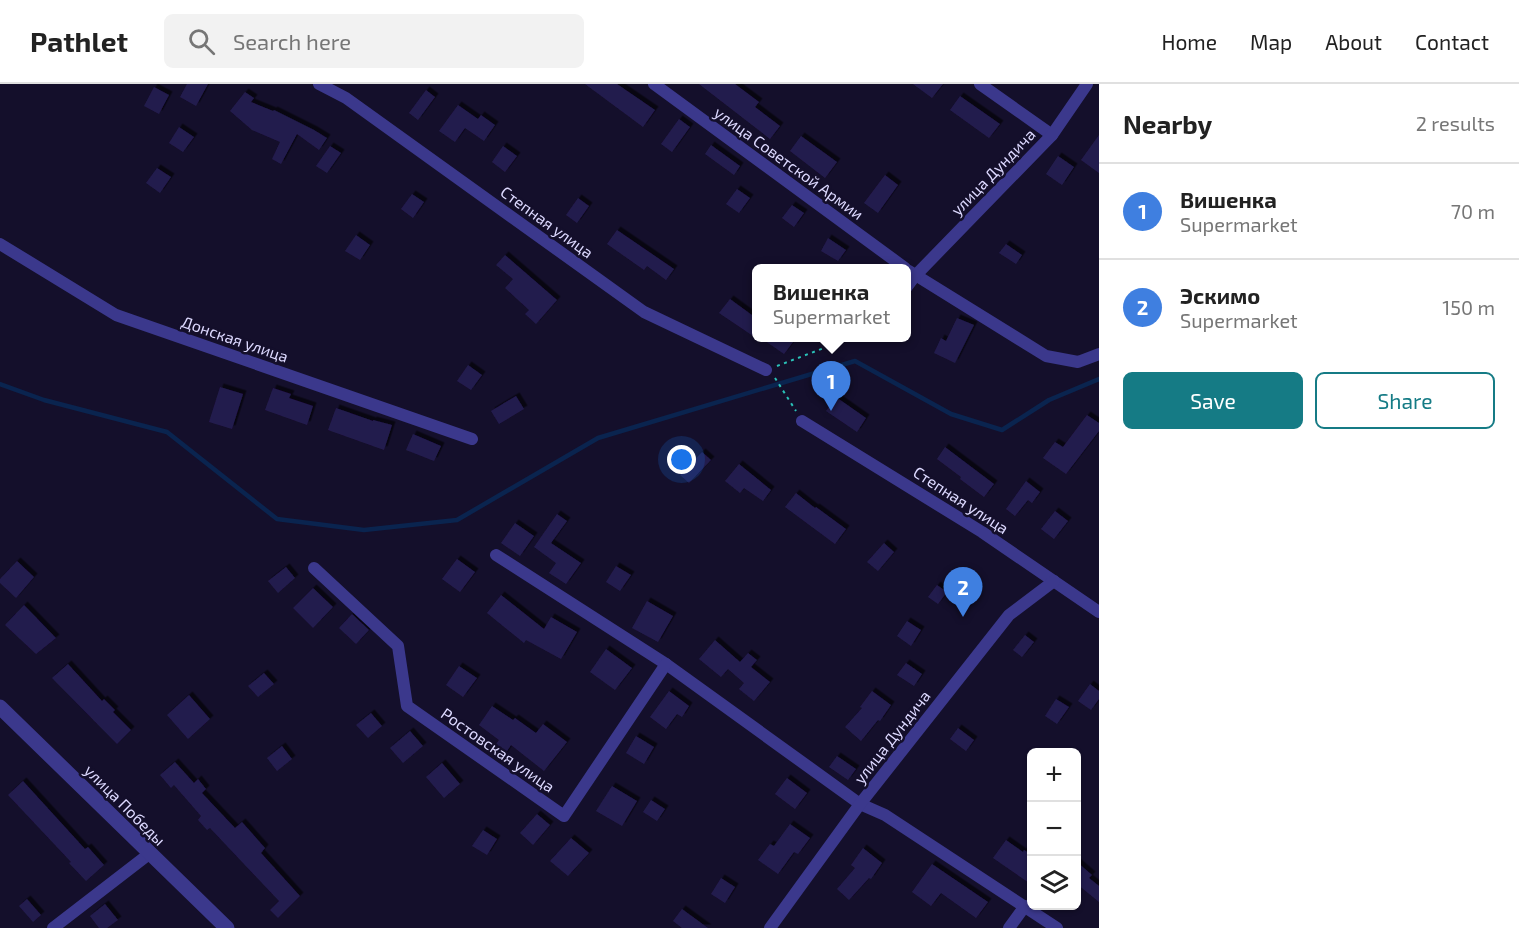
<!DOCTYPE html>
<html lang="en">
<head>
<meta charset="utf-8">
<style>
	body { margin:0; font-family:"Exo 2",sans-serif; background:#f2f2f2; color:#222 }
	.controls { position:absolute; right:18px; bottom:18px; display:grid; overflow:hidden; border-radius:9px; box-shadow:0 2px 4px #0004 }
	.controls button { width:54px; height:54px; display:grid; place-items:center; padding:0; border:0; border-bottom:2px solid #e0e0e0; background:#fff; color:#222; font:30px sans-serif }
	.you { position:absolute; left:682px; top:376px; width:21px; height:21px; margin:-15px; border:4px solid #fff; border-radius:50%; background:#1a73e8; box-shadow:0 0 0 9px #1a73e833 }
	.badge { display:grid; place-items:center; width:39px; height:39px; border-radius:50%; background:#157b85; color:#fff; font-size:20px; font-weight:700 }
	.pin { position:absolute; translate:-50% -50px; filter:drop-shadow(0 2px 3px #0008) }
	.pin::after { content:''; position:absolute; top:32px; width:21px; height:18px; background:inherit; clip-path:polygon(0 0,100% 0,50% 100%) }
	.popup { position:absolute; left:752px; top:180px; width:159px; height:78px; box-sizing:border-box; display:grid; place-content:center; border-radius:9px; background:#fff; filter:drop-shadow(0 2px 4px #0005); font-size:20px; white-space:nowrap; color:#767676 }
	.popup b { font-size:22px; color:#222 }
	.popup::after { content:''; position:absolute; left:50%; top:100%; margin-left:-12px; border:12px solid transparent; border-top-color:#fff }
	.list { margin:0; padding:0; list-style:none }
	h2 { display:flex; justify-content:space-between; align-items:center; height:78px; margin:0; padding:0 24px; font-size:26px }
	h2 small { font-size:20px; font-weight:400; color:#767676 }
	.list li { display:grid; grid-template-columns:39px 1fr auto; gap:18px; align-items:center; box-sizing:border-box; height:96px; padding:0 24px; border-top:2px solid #e0e0e0 }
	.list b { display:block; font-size:22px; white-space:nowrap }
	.list p { margin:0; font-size:20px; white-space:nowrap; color:#767676 }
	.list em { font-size:20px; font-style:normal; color:#767676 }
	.actions { display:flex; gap:12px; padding:18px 24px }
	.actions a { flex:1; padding:14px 0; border:2px solid #157b85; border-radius:9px; text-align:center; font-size:21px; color:#157b85 }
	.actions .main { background:#157b85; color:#fff }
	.icon { flex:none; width:33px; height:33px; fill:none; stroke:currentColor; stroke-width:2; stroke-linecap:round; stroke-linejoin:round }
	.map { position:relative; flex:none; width:1099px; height:844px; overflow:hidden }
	header { display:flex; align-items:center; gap:36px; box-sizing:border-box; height:84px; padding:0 30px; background:#fff; border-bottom:2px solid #e0e0e0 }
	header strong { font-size:28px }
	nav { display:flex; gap:33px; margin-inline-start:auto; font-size:21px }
	.search { width:420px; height:54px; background:#f2f2f2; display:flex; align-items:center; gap:15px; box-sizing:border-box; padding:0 21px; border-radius:9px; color:#767676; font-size:22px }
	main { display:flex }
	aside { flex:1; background:#fff }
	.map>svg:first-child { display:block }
</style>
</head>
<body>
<header>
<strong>Pathlet</strong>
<div class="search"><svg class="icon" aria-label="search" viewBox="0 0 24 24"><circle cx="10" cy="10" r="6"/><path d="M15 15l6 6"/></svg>Search here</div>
<nav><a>Home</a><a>Map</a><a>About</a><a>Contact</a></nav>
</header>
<main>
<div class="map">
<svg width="1099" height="844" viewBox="0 0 1099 844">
	<defs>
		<filter id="shadow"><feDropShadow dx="3.5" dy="-3.5" stdDeviation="0" flood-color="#0009"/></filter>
	</defs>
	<rect width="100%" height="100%" fill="#140f2b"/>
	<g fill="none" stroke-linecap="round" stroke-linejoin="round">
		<!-- stream -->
		<polyline stroke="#0a244f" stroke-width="4.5" points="0,300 44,316 167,348 277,435 364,446 457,436 598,354 855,277 951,330 1002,346 1049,316 1099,295"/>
	</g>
	<!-- building -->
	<g fill="#241b4d" filter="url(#shadow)">
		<polygon points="187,0 208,0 196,22 180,13"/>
		<polygon points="585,0 617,0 655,26 643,43"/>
		<polygon points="699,0 735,0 759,18 755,23 780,42 770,55"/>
		<polygon points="913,0 943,0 932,14"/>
		<polygon points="154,3 169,11 159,30 144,22"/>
		<polygon points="426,6 435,13 418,36 409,29"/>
		<polygon points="245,8 254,14 251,18 273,27 274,26 314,46 327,54 319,66 297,50 281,80 272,75 280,58 252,46 230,27"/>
		<polygon points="960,12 1000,40 989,54 950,26"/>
		<polygon points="458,21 478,35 481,31 495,41 484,57 465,44 455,58 439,47"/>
		<polygon points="679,35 690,43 672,68 661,60"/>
		<polygon points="179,43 194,53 183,68 169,59"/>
		<polygon points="1099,51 1099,89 1081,76"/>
		<polygon points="801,52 837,78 825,94 790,67"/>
		<polygon points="711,61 740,82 734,91 705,70"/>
		<polygon points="330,62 341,69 327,89 316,82"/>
		<polygon points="503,62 517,72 505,88 492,78"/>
		<polygon points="1058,72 1074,83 1062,101 1046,90"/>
		<polygon points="157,84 171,93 160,109 146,99"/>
		<polygon points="885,91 898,101 878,129 864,119"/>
		<polygon points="737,105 750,114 739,129 726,120"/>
		<polygon points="412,110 424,118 413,134 401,125"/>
		<polygon points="578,114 589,122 577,139 566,131"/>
		<polygon points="792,121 804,129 794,143 782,134"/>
		<polygon points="617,146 674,185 666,196 647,182 644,186 607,160"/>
		<polygon points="356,151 370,161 360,176 345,167"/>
		<polygon points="828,154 846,166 838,177 821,167"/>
		<polygon points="1006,160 1022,171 1016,180 999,169"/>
		<polygon points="505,171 557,216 536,240 525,230 529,226 505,204 513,195 496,181"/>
		<polygon points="730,215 756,234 756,254 719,229"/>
		<polygon points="957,234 974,241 955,279 934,269 941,254 946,257"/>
		<polygon points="761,254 787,254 793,258 784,270"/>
		<polygon points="468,281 482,291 471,306 457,297"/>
		<polygon points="220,303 243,310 232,345 209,338"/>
		<polygon points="273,304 291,310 289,314 313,322 307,341 265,326"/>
		<polygon points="516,312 524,325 499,340 491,327"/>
		<polygon points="836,313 866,334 857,348 826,327"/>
		<polygon points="336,324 373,337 373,336 392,341 384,366 328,346"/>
		<polygon points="1087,331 1099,339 1099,347 1066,390 1043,374 1055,358 1063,363"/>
		<polygon points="413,350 441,362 434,377 406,366"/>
		<polygon points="945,363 994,400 984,413 960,395 961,393 937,375"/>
		<polygon points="702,368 711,376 689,399 680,391"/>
		<polygon points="739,380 771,406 763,417 744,404 740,409 725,397"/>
		<polygon points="1026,397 1040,408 1032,419 1028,416 1015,432 1006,425"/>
		<polygon points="796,409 815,424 816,423 846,445 835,460 785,423"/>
		<polygon points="1055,427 1068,437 1054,455 1041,445"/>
		<polygon points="557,430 567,437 551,459 581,479 566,500 549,489 556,479 534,463"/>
		<polygon points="515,439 534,452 520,472 501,459"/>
		<polygon points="884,459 894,468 878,487 867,478"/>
		<polygon points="457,475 475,488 460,508 442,495"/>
		<polygon points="17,477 34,493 16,514 0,499 0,495"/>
		<polygon points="616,482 631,491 620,507 606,498"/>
		<polygon points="286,483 295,494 278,509 268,497"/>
		<polygon points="937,501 947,508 938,520 928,513"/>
		<polygon points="313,504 333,523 313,544 293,524"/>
		<polygon points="501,511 544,545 551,533 577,548 561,575 526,556 524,559 487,529"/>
		<polygon points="647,517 673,532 658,558 632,544"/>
		<polygon points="24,521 56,554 36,570 5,541"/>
		<polygon points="352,530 369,546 356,560 339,544"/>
		<polygon points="907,537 921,546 911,562 897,552"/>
		<polygon points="1025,551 1034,558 1022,573 1013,566"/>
		<polygon points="715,556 740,578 748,569 757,576 751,583 770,598 754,617 739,605 744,599 728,585 721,593 699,575"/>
		<polygon points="606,565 632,584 615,606 590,588"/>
		<polygon points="906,579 922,590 914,602 897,591"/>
		<polygon points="68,580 102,617 104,615 115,626 113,628 131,646 117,660 52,594"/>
		<polygon points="459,582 477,594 463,613 446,601"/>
		<polygon points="264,589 274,600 258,613 248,602"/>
		<polygon points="1090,600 1099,607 1099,615 1091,626 1078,617"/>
		<polygon points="669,607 689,622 682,633 677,630 666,645 650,633"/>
		<polygon points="872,607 891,621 880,637 878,636 861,657 845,643 862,624 860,623"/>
		<polygon points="189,611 210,635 188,655 167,631"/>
		<polygon points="1056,615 1069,623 1057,640 1045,632"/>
		<polygon points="492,622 513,636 515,634 536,649 543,640 567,658 544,687 511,661 504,672 493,664 499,656 479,641"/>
		<polygon points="371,629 382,642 368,654 356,641"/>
		<polygon points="958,644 974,656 966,667 950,655"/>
		<polygon points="410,647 423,662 403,679 390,664"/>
		<polygon points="636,652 654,663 644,680 626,669"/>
		<polygon points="282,662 292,675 277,687 267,674"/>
		<polygon points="837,672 856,685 848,696 829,683"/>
		<polygon points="175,678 194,699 198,695 206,705 202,709 235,744 242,738 265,764 261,769 300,812 278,834 270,826 279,817 210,744 207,746 198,736 201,732 174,701 171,704 160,691"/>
		<polygon points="442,679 460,700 444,714 426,693"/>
		<polygon points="787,694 807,709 795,725 775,710"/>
		<polygon points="23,697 85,765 88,763 104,781 86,797 69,779 71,778 8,711"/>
		<polygon points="612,702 637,717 622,742 596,727"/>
		<polygon points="651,716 665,725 657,737 643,728"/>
		<polygon points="537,730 550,741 533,761 520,749"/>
		<polygon points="790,740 810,754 798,770 794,768 778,790 758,776 770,760 774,762"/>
		<polygon points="483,746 497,755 487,771 472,762"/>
		<polygon points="571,754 589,769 568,792 550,777"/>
		<polygon points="1006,756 1023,768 1024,766 1032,771 1032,801 993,774"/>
		<polygon points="863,764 882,779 871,795 869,794 849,816 837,805 855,784 851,781"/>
		<polygon points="1077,778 1092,791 1089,794 1099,802 1099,818 1077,800"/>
		<polygon points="932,780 988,818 976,834 941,809 931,822 912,808"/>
		<polygon points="721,794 735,803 725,819 711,810"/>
		<polygon points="27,815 41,831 33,838 19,822"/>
		<polygon points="105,820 118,836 107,844 99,844 90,832"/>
		<polygon points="682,825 708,844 682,844 673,837"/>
	</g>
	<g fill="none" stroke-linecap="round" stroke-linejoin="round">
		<!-- path -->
		<g stroke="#2ac2b8" stroke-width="2" stroke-dasharray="3 4.5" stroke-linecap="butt">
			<polyline points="777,282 850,254"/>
			<polyline points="775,294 796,327"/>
		</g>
		<!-- minor -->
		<g stroke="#3b388c" stroke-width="12">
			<polyline points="319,0 346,14 644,228 766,286"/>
			<polyline points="654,0 905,184"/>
			<polyline points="980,0 1052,51"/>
			<polyline points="0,160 116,231 472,355"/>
			<polyline points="909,187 1046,272 1078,278 1099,270"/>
			<polyline points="906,204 915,192 1052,51 1087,0"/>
			<polyline points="802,337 982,448 1099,528"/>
			<polyline points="496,471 666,580 860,720 885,731 1057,844"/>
			<polyline points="314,484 398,562 407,622 564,732 666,580"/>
			<polyline points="53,844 149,770"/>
			<polyline points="770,844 860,720 1009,531 1054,497"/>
			<polyline points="1009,844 1025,822"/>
		</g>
		<!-- tertiary -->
		<polyline stroke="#3b388c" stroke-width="15" points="0,623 227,844"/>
	</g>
	<g text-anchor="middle" stroke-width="5" stroke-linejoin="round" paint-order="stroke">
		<!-- street labels -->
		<g font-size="16" fill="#ddd9ff" stroke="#140f2b">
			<text transform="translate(789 79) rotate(36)" y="6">улица Советской Армии</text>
			<text transform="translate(993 88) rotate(-46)" y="6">улица Дундича</text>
			<text transform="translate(547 138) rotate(36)" y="6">Степная улица</text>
			<text transform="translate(235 255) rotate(19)" y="6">Донская улица</text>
			<text transform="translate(961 416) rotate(33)" y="6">Степная улица</text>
			<text transform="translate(892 653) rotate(-52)" y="6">улица Дундича</text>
			<text transform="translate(498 666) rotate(35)" y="6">Ростовская улица</text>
			<text transform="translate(125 721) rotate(45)" y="6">улица Победы</text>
		</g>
	</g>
</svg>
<div class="controls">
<button>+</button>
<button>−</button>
<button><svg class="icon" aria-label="layers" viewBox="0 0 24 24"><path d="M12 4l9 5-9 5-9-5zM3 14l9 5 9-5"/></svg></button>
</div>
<div class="you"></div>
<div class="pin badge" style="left:831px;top:327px;background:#3f7fe0">1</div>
<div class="popup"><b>Вишенка</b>Supermarket</div>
<div class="pin badge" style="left:963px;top:533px;background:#3f7fe0">2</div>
</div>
<aside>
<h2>Nearby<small>2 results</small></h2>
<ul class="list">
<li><span class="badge" style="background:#3f7fe0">1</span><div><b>Вишенка</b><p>Supermarket</p></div><em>70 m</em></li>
<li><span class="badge" style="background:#3f7fe0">2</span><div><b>Эскимо</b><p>Supermarket</p></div><em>150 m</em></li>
</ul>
<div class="actions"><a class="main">Save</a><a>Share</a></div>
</aside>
</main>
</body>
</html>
